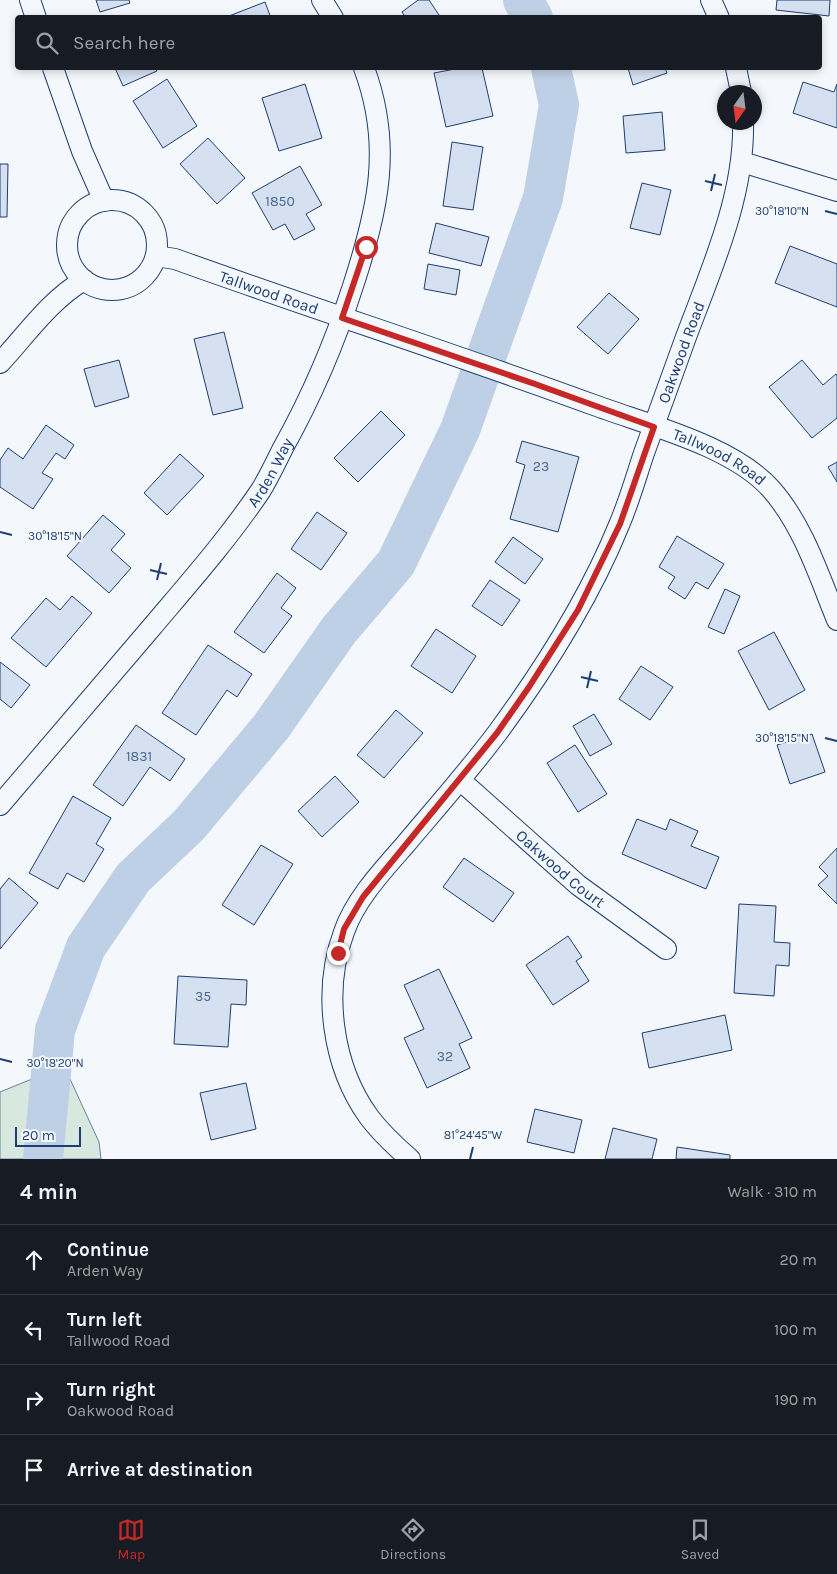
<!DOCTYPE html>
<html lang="en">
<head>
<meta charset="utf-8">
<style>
	body { margin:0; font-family:Karla,sans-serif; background:#20242c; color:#f1f3f6 }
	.compass { position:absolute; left:717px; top:85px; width:45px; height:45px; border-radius:50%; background:#171b24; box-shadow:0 2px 8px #0003; rotate:194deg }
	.scale { position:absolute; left:15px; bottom:12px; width:66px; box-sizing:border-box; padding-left:5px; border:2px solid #1d3f73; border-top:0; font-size:14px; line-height:18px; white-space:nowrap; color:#1d3f73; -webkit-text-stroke:4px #f4f7fb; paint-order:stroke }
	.stop { position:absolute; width:15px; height:15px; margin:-11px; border:4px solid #c62828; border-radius:50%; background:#fff }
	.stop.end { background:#c62828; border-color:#fff; box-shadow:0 1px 5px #0008 }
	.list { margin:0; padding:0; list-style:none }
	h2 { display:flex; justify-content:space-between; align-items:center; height:65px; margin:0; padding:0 20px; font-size:21px }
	h2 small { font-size:16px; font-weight:400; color:#9ea1a6 }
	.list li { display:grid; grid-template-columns:32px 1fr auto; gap:15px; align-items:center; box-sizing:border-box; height:70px; padding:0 20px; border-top:1px solid #363941 }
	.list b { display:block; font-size:19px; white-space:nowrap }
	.list p { margin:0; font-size:16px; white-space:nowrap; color:#9ea1a6 }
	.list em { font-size:16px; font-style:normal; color:#9ea1a6 }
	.icon { flex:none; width:28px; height:28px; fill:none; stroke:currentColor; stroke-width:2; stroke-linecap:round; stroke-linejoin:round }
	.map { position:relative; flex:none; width:837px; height:1159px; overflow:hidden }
	.search { position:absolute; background:#171b24; box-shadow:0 2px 8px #0003; left:15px; right:15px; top:15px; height:55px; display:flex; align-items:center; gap:12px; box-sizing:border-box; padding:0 18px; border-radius:5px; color:#9ea1a6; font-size:19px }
	.sheet { height:345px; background:#171b24 }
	nav { display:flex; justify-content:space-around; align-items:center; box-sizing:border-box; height:70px; border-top:1px solid #363941; background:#171b24; font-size:14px; color:#9ea1a6 }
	nav a { display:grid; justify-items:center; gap:2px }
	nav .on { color:#c62828 }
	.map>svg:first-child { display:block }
</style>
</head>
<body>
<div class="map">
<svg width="837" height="1159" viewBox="0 0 837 1159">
	<rect width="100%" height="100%" fill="#f4f7fb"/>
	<!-- green -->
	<polygon fill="#d7e8df" stroke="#687fa3" points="64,1066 99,1142 101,1159 0,1159 0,1092"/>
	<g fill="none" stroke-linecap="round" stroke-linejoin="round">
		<!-- river -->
		<g stroke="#bed0e5" stroke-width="40">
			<polyline points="523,0 533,18"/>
			<polyline points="43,1159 55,1030 86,947 133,878 189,825 271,727 339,630 396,563 460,430 543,198 559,105 551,68"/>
		</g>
	</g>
	<!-- building -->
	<g fill="#d5e0f0" stroke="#1d3f73">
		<polygon points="96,0 129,0 130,3 100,12"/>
		<polygon points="418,0 429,0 441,18 406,18 402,12"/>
		<polygon points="777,0 830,0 829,16 776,10"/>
		<polygon points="265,2 271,18 229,18 229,16"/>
		<polygon points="115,68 155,68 157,71 123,86"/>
		<polygon points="460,68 482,68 493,116 446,127 434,73"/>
		<polygon points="628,68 665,68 667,73 633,85"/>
		<polygon points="167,79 197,126 163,148 133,101"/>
		<polygon points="803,82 834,92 837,84 837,128 793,113"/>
		<polygon points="305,84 322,138 279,151 262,98"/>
		<polygon points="662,112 665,150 626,153 623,116"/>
		<polygon points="208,138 245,178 217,204 180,164"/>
		<polygon points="452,142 483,147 473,210 443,206"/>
		<polygon points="0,164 8,164 7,217 0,217"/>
		<polygon points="300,166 322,205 306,214 315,229 294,240 285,224 273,230 252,193"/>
		<polygon points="642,183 671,190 660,235 630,228"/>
		<polygon points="436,223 489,237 481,266 429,253"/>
		<polygon points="790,246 837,264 837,307 775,283"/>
		<polygon points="428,264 460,270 456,295 424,289"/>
		<polygon points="609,293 639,319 608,354 577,327"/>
		<polygon points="224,332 243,408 213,415 194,339"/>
		<polygon points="119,360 129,397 95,407 84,369"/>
		<polygon points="802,360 823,385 836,374 837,376 837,418 812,438 769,387"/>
		<polygon points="381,411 405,435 358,482 334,458"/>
		<polygon points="46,425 74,445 65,459 56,453 42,473 53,479 33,509 0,487 0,460 8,448 23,459"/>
		<polygon points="522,441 579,457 558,532 510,519 525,465 516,462"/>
		<polygon points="180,454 204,476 167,515 144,493"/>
		<polygon points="837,462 837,482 828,467"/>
		<polygon points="317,512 347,533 321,570 291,549"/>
		<polygon points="103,515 125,534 111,550 131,568 109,593 67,556"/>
		<polygon points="677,536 724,564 708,589 696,582 685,599 668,588 675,577 659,567"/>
		<polygon points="513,537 543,559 525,584 495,562"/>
		<polygon points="277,573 296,588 281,608 292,616 264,653 234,632"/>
		<polygon points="490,580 520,600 502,626 472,606"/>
		<polygon points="725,589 740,596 724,634 708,627"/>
		<polygon points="72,596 92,613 46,667 11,638 46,598 60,610"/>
		<polygon points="436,629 476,656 452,693 411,666"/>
		<polygon points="774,632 805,690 769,710 738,651"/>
		<polygon points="208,645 252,674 237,697 227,690 196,735 162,713"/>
		<polygon points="0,662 30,685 11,708 0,699"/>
		<polygon points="641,666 673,687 650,720 619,699"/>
		<polygon points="396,710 423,733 384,778 357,755"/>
		<polygon points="594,714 612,744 590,756 573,726"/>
		<polygon points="136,725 185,759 170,781 150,767 123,806 93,785"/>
		<polygon points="812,734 825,772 790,784 777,745"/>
		<polygon points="575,745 607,794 578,812 547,763"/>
		<polygon points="335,776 359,802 322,837 298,811"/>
		<polygon points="73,796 111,818 96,844 104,849 84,882 67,873 58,889 29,873"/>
		<polygon points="637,819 666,830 670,819 698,831 691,846 719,857 706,889 622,854"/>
		<polygon points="261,845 293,864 254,925 222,905"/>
		<polygon points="837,848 837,904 818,885 828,876 819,867"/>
		<polygon points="464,858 514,893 493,922 443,887"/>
		<polygon points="9,878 38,903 0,949 0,889"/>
		<polygon points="739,904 776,906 774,942 790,943 789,966 776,965 774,996 734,993"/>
		<polygon points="568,936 582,957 576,961 589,981 553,1005 526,965"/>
		<polygon points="439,969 472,1038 459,1044 470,1068 427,1088 404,1038 424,1029 404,985"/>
		<polygon points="178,976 247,980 246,1005 231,1004 228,1047 174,1044"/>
		<polygon points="725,1015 732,1050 649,1068 642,1033"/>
		<polygon points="246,1083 256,1129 211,1140 200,1093"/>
		<polygon points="535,1109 582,1120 574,1153 527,1142"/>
		<polygon points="613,1128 657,1139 652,1159 605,1159"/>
		<polygon points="677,1147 730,1155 730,1159 676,1159"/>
	</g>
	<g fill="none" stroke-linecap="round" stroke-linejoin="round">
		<defs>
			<g id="street">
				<polyline points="30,0 36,18"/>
				<polyline points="322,0 333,18"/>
				<polyline points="711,0 719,18"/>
				<polyline points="53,68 82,151 104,201"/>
				<polyline points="736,68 741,92"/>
				<polyline points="742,162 837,191"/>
				<circle cx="112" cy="245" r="45"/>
				<path id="s1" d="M156,256L175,259C314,309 455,354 594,405C648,425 733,446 771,489C803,525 819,576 837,620"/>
				<path d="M0,363C26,335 50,300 84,280"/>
				<path id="s2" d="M460,780L578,885L666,949"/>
				<path id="s3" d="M0,805C50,746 100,687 151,628C189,583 228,539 261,490C269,477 276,462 283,448C312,396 335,342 353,286C378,209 393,146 364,68"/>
				<path id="s4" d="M410,1159C395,1146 381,1133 369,1117C332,1066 322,991 344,932C355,900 382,871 404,846C436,808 468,772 498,732C545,668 589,599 619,525C629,502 636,477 644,453C658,414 672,376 686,337C711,270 745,195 743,122"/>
			</g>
		</defs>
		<!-- street casing -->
		<use href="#street" stroke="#1d3f73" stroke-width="22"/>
		<!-- street -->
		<use href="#street" stroke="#f4f7fb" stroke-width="20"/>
	</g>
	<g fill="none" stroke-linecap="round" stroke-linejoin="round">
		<!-- route -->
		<polyline stroke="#c62828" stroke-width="6" points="338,953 344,929 363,897 497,733 529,687 578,610 620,524 654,427 535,384 342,318 366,247"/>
	</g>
	<!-- ticks -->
	<path fill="none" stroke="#1d3f73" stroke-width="2" d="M705,181L722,185M711,191L715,174M825,211L837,214M0,532L12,535M150,570L167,574M157,580L161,563M581,677L598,681M587,688L591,671M825,738L837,741M0,1059L12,1062M470,1159L473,1147"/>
	<g text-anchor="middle" stroke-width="4" stroke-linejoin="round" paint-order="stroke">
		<!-- number labels -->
		<g font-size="14" fill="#4b6792">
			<text x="280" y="206">1850</text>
			<text x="541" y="471">23</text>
			<text x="139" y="761">1831</text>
			<text x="203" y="1001">35</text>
			<text x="445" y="1061">32</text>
		</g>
		<!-- street labels -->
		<g font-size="16" fill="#1d3f73" stroke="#f4f7fb">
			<text dy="6" stroke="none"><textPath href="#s1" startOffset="119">Tallwood Road</textPath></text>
			<text dy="6" stroke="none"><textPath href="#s4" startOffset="930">Oakwood Road</textPath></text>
			<text dy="6" stroke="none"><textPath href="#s1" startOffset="599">Tallwood Road</textPath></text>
			<text dy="6" stroke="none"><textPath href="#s3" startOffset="429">Arden Way</textPath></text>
			<text dy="6" stroke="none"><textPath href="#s2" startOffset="134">Oakwood Court</textPath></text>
		</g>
	</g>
	<g font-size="12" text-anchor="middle" fill="#1d3f73" stroke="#f4f7fb" stroke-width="4" stroke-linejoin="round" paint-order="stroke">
		<text x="782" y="215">30°18'10"N</text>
		<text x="55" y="540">30°18'15"N</text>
		<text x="782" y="742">30°18'15"N</text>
		<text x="55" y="1067">30°18'20"N</text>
		<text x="473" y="1139">81°24'45"W</text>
	</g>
</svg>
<svg class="compass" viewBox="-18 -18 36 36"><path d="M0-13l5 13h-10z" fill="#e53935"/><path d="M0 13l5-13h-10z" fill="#9ea1a6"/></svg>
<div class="scale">20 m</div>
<div class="stop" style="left:366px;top:247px"></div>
<div class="stop end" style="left:338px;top:953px"></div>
<div class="search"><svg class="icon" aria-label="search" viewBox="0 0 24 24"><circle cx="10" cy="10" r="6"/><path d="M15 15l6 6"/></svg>Search here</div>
</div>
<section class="sheet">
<h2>4 min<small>Walk · 310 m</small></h2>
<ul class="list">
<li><svg class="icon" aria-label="ahead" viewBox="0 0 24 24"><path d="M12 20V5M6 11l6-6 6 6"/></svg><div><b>Continue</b><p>Arden Way</p></div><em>20 m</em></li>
<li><svg class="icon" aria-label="left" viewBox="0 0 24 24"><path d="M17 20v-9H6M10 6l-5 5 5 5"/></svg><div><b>Turn left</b><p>Tallwood Road</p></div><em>100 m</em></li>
<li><svg class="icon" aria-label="right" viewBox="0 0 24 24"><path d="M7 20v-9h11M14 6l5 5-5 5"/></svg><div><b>Turn right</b><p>Oakwood Road</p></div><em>190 m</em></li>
<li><svg class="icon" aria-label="arrive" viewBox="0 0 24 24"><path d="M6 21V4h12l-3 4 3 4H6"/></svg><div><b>Arrive at destination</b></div></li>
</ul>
</section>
<nav>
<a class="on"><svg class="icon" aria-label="map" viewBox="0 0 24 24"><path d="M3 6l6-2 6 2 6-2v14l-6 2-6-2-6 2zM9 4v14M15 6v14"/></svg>Map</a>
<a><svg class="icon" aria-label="directions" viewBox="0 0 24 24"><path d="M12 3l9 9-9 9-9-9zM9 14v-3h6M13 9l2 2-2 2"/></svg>Directions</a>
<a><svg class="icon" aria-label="saved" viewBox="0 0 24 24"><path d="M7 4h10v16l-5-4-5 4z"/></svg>Saved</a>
</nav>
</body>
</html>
